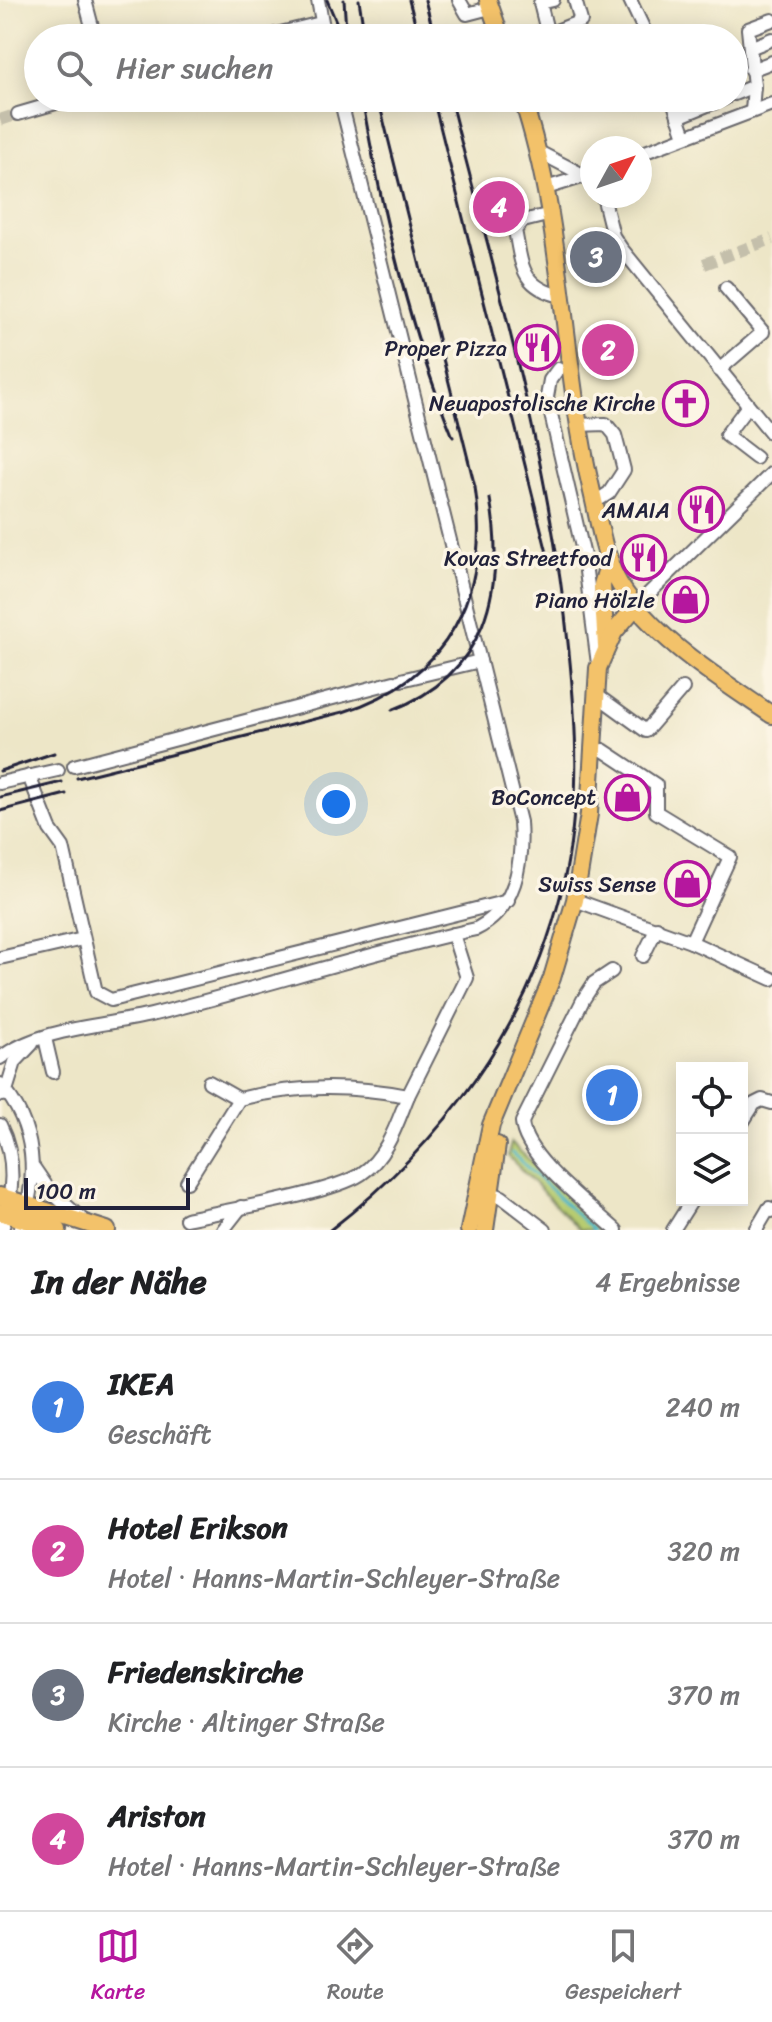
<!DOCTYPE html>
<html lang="de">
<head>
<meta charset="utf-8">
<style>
	body { margin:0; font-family:Sriracha,sans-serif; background:#f2f2f2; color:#202124 }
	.controls { position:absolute; right:24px; bottom:24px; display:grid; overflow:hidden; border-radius:0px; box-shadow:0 4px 20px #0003 }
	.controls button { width:72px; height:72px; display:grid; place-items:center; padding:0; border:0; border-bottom:2px solid #e0e0e0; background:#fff; color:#202124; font:40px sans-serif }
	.compass { position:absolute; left:580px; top:136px; width:72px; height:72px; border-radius:50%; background:#fff; box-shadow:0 4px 20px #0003; rotate:50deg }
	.scale { position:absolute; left:24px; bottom:20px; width:166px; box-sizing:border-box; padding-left:8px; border:4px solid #22223b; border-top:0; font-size:22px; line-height:28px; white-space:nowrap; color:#22223b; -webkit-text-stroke:6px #fcf5e5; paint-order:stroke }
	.you { position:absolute; left:336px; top:804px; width:28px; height:28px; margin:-20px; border:6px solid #fff; border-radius:50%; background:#1a73e8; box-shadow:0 0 0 12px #1a73e833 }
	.badge { display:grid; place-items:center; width:52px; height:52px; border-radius:50%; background:#b5179e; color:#fff; font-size:26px; font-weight:700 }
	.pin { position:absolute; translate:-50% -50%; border:4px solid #fff; box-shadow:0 2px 8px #0006 }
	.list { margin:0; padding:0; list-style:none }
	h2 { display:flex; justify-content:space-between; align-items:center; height:104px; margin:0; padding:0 32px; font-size:34px }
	h2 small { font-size:26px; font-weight:400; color:#757577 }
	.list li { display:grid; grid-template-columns:52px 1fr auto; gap:24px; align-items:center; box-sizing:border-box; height:144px; padding:0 32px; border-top:2px solid #e0e0e0 }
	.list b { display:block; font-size:30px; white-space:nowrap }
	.list p { margin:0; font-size:26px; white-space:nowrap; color:#757577 }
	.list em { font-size:26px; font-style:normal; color:#757577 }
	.icon { flex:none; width:44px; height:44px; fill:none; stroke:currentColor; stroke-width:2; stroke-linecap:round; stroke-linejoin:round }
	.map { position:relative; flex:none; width:772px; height:1230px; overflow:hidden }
	.search { position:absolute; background:#fff; box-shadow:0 4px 20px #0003; left:24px; right:24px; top:24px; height:88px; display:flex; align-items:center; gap:20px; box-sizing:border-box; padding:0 28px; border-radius:44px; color:#757577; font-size:30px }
	.sheet { height:680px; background:#fff }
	nav { display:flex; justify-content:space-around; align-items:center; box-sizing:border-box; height:112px; border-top:2px solid #e0e0e0; background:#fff; font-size:22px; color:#757577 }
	nav a { display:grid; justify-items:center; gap:4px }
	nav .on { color:#b5179e }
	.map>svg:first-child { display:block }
</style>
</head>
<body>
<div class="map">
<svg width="772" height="1230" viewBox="0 0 772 1230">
	<rect width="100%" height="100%" fill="#fcf5e5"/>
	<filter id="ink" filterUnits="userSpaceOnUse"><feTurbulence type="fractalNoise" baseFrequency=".0125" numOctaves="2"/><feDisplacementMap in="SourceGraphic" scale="16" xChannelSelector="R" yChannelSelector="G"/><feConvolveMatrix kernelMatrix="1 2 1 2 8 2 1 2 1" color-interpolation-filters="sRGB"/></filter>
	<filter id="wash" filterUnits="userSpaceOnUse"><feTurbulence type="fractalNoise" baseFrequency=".006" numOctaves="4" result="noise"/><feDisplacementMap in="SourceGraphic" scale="32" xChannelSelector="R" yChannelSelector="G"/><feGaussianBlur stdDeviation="1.8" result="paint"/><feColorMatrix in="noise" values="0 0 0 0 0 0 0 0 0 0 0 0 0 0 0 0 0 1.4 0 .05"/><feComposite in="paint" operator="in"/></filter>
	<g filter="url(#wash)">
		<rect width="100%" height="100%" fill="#ede6c7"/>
		<!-- green -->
		<polygon fill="#b7cc70" stroke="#6c7756" stroke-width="2" points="511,1143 606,1230 580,1230 508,1156"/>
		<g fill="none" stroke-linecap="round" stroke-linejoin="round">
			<!-- stream -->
			<polyline stroke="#4db7cb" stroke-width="3" points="512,1153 593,1230"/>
		</g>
	</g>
	<g filter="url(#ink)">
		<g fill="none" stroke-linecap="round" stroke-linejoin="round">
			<!-- minor-tunnel -->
			<g stroke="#c4bfab" stroke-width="12" stroke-dasharray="12 6" stroke-linecap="butt">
				<polyline points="0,120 18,114"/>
				<polyline points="704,264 772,239"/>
			</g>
			<defs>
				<g id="minor">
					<polyline points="85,0 95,38"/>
					<polyline points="318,0 325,38"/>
					<polyline points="459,0 467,14 490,8"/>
					<polyline points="630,0 648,38"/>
					<polyline points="548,35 540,3 553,0"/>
					<polyline points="260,38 321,23"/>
					<polyline points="539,38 581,21 575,0"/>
					<polyline points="750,48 772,39"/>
					<polyline points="751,70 772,62"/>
					<polyline points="734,94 754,86"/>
					<polyline points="672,98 685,136"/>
					<polyline points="752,111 754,86 748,29 772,20"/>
					<polyline points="18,114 73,98"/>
					<polyline points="678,117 725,98"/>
					<polyline points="539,152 585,176"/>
					<polyline points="640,154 772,104"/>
					<polyline points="546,188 585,176"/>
					<polyline points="603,196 613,236 621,248 772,434"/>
					<polyline points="512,206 517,224"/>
					<path d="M551,214L523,221L515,230C522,266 521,287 561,296"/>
					<polyline points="558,369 550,380 547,397 584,556 598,664"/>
					<polyline points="719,370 763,332 726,288"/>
					<polyline points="748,406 726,435 756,458"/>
					<polyline points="577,425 606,424 615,435 624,470 609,493 595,502"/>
					<polyline points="637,605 772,473"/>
					<polyline points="401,680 480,661"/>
					<polyline points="595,694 646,731 683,688"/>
					<polyline points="603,750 656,785 656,812 730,857 691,942"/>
					<polyline points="74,766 394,682"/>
					<polyline points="29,776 50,829 63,847 96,992 111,1000 508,901"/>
					<polyline points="0,783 58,770"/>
					<polyline points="575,900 691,942 772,979"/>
					<polyline points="643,956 657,928"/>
					<polyline points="0,958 83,939"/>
					<path d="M612,971L594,983L583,1000L522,1122C524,1157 589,1205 616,1230"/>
					<polyline points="45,1038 53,1072"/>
					<path d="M0,1058C40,1028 103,1026 151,1015C260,988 367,953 476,929C516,909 523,863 520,822L340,98"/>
					<polyline points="209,1082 239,1099"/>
					<path d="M0,1084C37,1126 39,1179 20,1230"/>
					<polyline points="2,1095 6,1091 15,1062 32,1044"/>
					<polyline points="742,1123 754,1104 762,1100 772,1103"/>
					<path d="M0,1125C17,1159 13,1194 2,1230"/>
					<polyline points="34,1168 49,1190 84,1221"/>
					<path d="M187,1182L239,1099C297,1085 349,1085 408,1096L467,978L453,934"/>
					<polyline points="488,1192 502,1197 545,1230"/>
					<path d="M186,1219C227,1210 330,1194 361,1174C387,1157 397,1123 408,1096"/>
					<polyline points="223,1230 241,1207"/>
					<polyline points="673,1230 692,1200"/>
					<polyline points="756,1230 769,1208 772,1211"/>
				</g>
				<g id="major">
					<polyline points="488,0 501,38"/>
					<path d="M522,98C565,226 561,362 592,492C599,521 604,559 620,585C655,640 720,679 772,715"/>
					<polyline points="606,646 602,585 610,558"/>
					<polyline points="0,1196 107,1230"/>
					<polyline points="0,1212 58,1230"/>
					<polyline points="469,1230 491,1125 552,978 575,900 589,814 598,668 614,632 637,605"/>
					<polyline points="485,1230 497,1145"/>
				</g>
			</defs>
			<!-- minor casing -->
			<use href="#minor" stroke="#69676c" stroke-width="16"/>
			<!-- major casing -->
			<use href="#major" stroke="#69676c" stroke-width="20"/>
			<!-- minor -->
			<use href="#minor" stroke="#fff" stroke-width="12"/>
			<!-- major -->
			<use href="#major" stroke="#f3c26a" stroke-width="16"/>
			<!-- rail -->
			<g stroke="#22223b" stroke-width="3">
				<polyline points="327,0 343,38"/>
				<polyline points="344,0 346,30"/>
				<polyline points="359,0 365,38"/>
				<polyline points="409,0 419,38"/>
				<polyline points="425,0 435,38"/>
				<path d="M362,98C382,212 409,330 453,437"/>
				<polyline points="433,98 548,557"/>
				<path d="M392,710C486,675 506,589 490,499"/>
				<polyline points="0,771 54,753"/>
				<path d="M77,778L343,712C449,679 491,592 475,487L378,98"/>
				<polyline points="0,797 62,782"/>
				<polyline points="0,811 66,794"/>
				<path d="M330,1230C443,1143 530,1026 563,885C581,807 577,730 569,652C551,464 496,281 450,98"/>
			</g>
		</g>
	</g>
	<!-- icons -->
	<defs>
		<symbol id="restaurant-ring" viewBox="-11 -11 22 22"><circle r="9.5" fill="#fcf5e5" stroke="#b5179e" stroke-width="1.5"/><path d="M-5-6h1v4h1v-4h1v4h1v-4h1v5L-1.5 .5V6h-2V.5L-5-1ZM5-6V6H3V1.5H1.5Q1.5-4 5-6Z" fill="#b5179e"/></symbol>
		<symbol id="church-ring" viewBox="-11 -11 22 22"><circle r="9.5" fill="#fcf5e5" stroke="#b5179e" stroke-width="1.5"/><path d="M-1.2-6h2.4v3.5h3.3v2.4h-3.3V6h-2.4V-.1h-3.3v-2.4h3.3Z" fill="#b5179e"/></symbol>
		<symbol id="shop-ring" viewBox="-11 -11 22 22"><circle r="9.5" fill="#fcf5e5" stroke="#b5179e" stroke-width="1.5"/><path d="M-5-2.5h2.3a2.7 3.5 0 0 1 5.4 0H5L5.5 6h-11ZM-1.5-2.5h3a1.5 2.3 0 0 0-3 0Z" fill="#b5179e"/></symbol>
	</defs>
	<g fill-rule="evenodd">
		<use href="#restaurant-ring" x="512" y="322" width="51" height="51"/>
		<use href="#church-ring" x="660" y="378" width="51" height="51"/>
		<use href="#restaurant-ring" x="676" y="484" width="51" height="51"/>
		<use href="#restaurant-ring" x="618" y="532" width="51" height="51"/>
		<use href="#shop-ring" x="660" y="574" width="51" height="51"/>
		<use href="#shop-ring" x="602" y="772" width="51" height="51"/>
		<use href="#shop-ring" x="662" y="858" width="51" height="51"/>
	</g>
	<g text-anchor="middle" stroke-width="7" stroke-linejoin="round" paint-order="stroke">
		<!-- poi labels -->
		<g font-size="22" fill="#22223b" stroke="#fcf5e5" text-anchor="end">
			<text x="507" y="356">Proper Pizza</text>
			<text x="655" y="411">Neuapostolische Kirche</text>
			<text x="670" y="518">AMAIA</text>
			<text x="612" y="566">Kovas Streetfood</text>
			<text x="655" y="608">Piano Hölzle</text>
			<text x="596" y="805">BoConcept</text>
			<text x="656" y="892">Swiss Sense</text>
		</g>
	</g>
</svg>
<div class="controls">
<button><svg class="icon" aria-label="locate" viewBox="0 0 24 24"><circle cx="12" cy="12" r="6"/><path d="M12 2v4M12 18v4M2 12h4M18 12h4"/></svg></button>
<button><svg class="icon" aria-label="layers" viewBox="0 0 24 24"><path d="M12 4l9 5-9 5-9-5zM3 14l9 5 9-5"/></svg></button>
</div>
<svg class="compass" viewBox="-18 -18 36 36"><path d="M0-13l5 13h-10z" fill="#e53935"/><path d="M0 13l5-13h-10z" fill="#757577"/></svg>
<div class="scale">100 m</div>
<div class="you"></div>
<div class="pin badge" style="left:612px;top:1095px;background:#3f7fe0">1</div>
<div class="pin badge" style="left:608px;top:350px;background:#d1479c">2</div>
<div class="pin badge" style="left:596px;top:257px;background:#6b7280">3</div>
<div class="pin badge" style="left:499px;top:207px;background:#d1479c">4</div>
<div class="search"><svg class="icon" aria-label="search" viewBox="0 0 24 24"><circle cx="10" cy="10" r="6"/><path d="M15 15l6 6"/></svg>Hier suchen</div>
</div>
<section class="sheet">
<h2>In der Nähe<small>4 Ergebnisse</small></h2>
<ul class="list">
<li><span class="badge" style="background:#3f7fe0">1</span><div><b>IKEA</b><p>Geschäft</p></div><em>240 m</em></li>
<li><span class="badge" style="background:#d1479c">2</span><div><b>Hotel Erikson</b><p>Hotel · Hanns-Martin-Schleyer-Straße</p></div><em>320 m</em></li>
<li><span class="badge" style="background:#6b7280">3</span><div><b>Friedenskirche</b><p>Kirche · Altinger Straße</p></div><em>370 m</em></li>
<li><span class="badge" style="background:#d1479c">4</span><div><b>Ariston</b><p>Hotel · Hanns-Martin-Schleyer-Straße</p></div><em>370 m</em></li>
</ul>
</section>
<nav>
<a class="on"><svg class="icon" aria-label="map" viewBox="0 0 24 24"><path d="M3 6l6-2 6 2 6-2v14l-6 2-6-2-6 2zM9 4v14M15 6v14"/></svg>Karte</a>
<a><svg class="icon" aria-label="directions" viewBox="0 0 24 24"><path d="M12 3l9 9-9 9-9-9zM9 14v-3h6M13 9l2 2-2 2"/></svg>Route</a>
<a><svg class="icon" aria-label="saved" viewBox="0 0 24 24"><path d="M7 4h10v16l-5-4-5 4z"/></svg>Gespeichert</a>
</nav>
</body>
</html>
